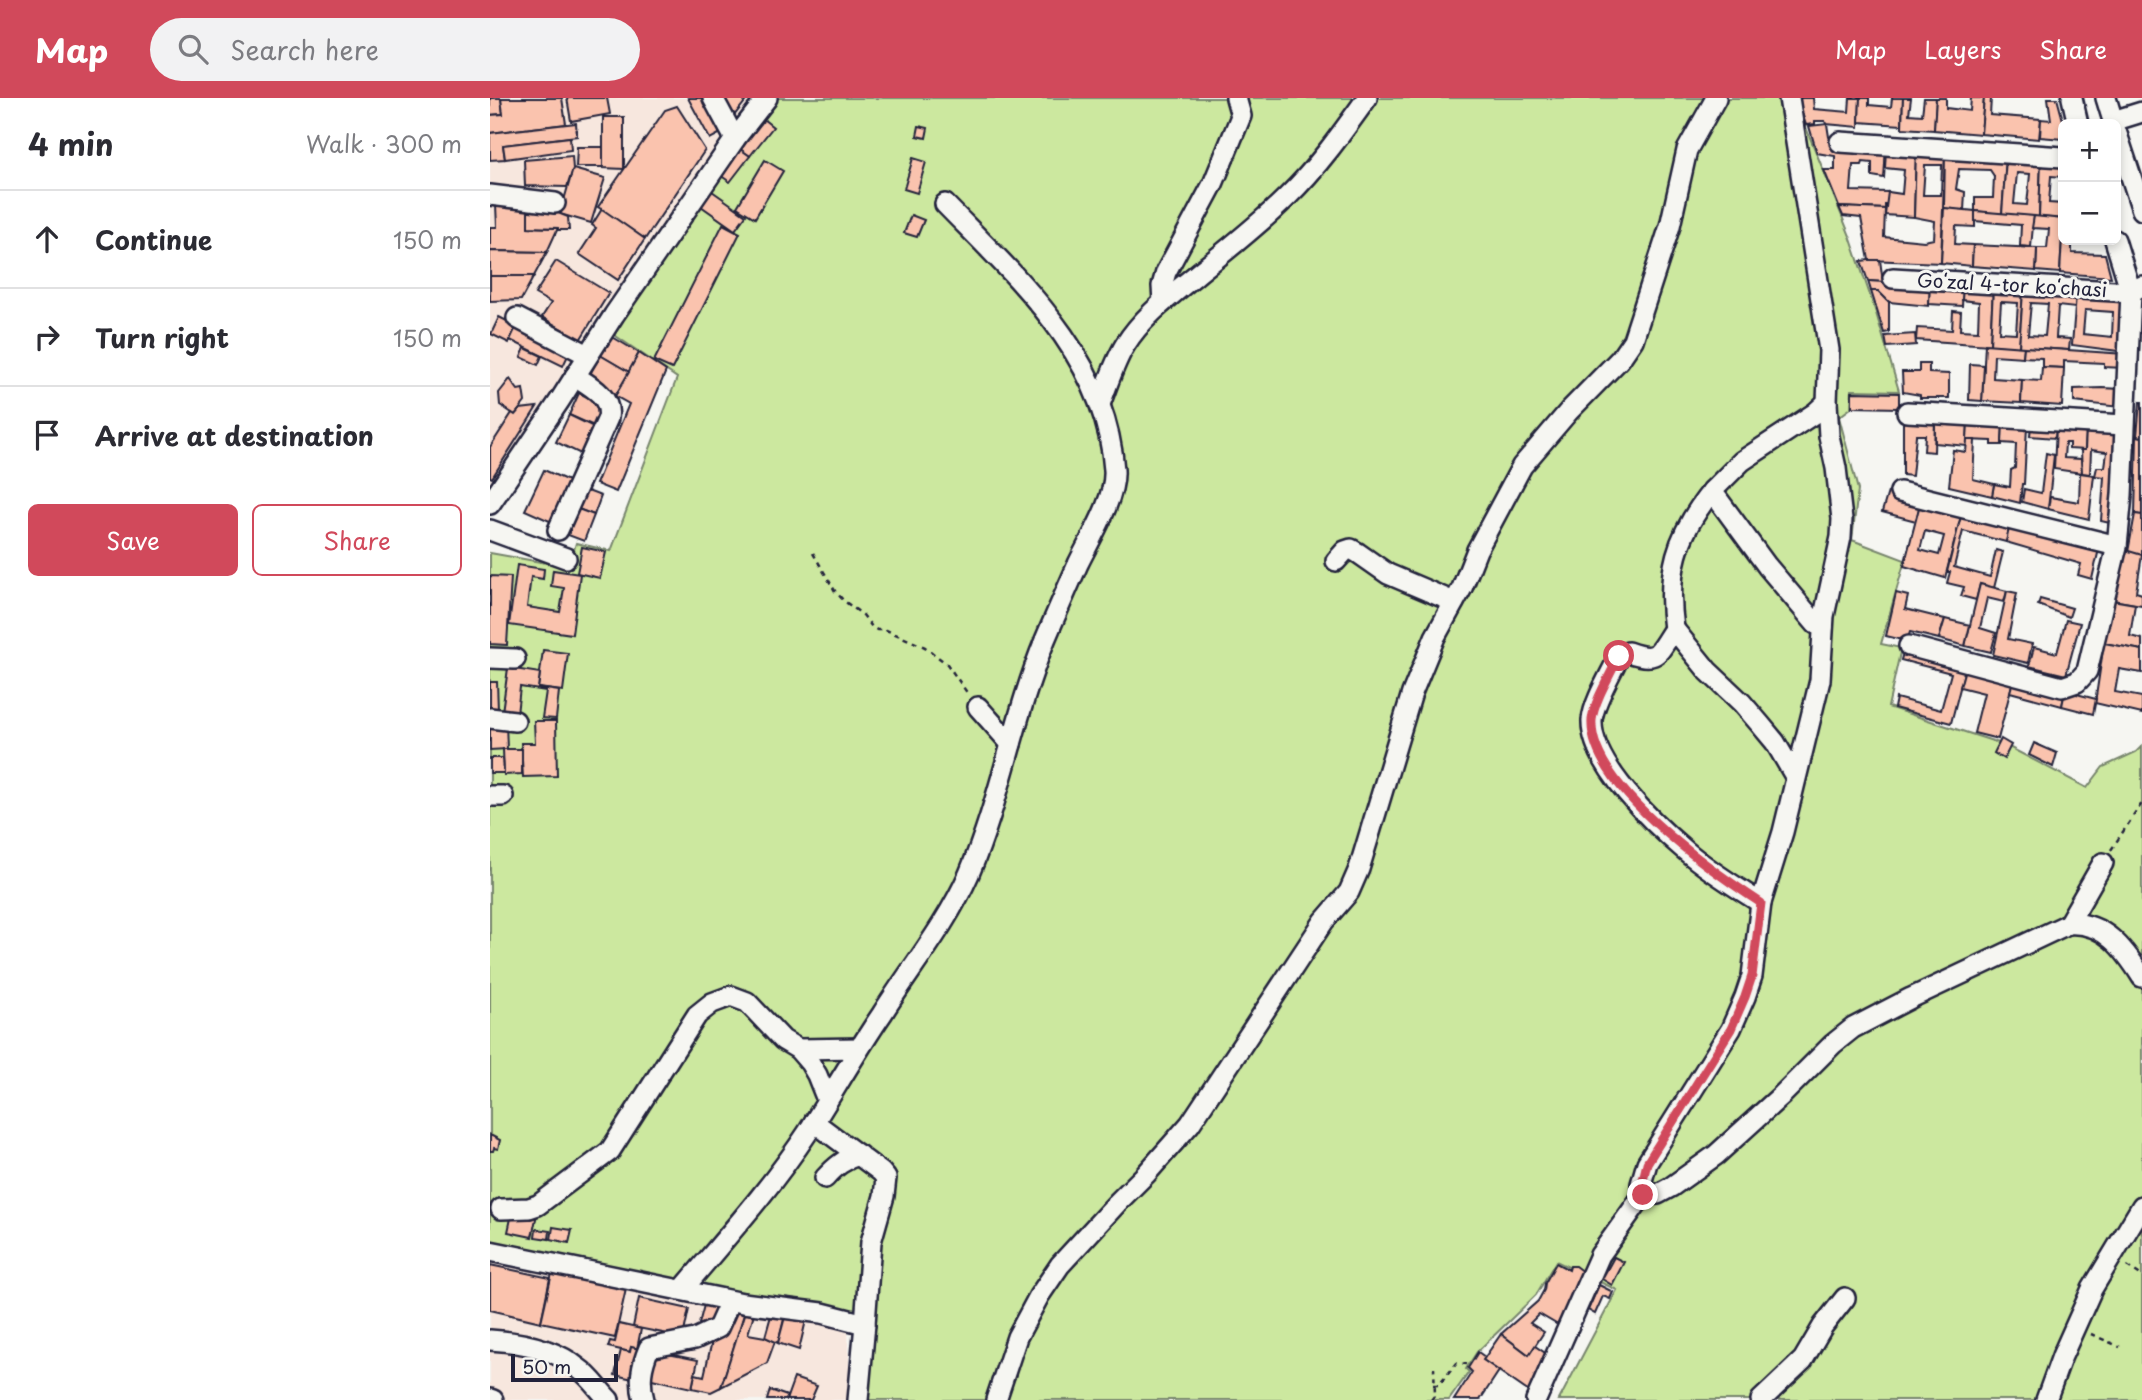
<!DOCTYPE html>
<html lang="en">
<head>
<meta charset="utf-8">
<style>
	body { margin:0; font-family:"Playpen Sans",sans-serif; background:#f2f2f3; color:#2b2b33 }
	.controls { position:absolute; right:21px; top:21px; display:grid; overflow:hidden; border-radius:10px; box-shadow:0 4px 10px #0003 }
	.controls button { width:63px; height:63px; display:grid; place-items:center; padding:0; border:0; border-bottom:2px solid #e1e1e2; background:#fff; color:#2b2b33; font:35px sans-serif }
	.scale { position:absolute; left:21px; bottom:18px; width:107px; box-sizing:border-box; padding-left:7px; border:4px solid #22223b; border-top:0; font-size:19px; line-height:24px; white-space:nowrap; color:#22223b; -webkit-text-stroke:5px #f6f6f2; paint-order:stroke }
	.stop { position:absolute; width:21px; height:21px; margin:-16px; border:5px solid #d1495b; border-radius:50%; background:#fff }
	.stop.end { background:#d1495b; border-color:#fff; box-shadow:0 2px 7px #0008 }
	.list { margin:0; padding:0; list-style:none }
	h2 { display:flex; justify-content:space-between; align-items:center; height:91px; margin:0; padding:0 28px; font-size:30px }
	h2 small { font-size:23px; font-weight:400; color:#7c7c81 }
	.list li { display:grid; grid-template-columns:46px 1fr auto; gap:21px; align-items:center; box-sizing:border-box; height:98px; padding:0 28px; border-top:2px solid #e1e1e2 }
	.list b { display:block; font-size:26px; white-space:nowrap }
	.list em { font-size:23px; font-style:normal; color:#7c7c81 }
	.actions { display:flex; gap:14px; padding:21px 28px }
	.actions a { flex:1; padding:16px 0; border:2px solid #d1495b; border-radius:10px; text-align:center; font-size:24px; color:#d1495b }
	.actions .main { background:#d1495b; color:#fff }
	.icon { flex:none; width:38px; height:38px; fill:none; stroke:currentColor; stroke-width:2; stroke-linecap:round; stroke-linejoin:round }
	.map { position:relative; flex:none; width:1652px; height:1302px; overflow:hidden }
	header { display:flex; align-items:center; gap:42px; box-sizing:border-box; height:98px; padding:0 35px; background:#d1495b; color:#fff }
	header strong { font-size:33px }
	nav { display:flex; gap:38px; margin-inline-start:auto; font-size:24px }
	.search { width:490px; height:63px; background:#f2f2f3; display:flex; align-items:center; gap:18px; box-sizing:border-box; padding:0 24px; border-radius:38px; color:#7c7c81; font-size:26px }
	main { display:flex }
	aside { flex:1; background:#fff }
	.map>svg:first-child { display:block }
</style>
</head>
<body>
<header>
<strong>Map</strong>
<div class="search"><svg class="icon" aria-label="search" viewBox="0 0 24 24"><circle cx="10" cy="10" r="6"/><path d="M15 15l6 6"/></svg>Search here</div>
<nav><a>Map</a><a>Layers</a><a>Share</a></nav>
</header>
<main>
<aside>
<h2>4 min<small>Walk · 300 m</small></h2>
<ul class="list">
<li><svg class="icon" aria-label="ahead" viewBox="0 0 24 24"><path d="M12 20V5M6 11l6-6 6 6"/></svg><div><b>Continue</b></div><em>150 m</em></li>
<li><svg class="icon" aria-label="right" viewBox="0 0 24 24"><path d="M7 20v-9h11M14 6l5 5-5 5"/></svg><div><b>Turn right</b></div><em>150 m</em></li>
<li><svg class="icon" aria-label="arrive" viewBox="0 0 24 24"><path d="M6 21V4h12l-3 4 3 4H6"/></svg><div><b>Arrive at destination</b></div></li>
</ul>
<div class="actions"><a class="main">Save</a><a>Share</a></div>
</aside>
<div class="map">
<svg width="1652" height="1302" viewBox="0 0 1652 1302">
	<rect width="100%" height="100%" fill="#f6f6f2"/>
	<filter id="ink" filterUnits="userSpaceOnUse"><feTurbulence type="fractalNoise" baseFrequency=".0143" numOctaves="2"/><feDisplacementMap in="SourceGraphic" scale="14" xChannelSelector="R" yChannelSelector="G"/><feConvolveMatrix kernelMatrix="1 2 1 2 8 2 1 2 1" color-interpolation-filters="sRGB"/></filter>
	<g filter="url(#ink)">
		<!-- built -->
		<g fill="#f7e7de">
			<polygon points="0,0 270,0 0,398"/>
			<polygon points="0,1160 358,1228 360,1302 0,1302"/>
		</g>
		<!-- green -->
		<polygon fill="#cce89f" stroke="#77856d" stroke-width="2" points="285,0 1304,0 1360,138 1386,215 1409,293 1362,292 1361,310 1349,319 1368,392 1362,442 1415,462 1391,546 1411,550 1398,609 1515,647 1597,690 1613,669 1646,654 1652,648 1652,1302 1069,1302 1127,1192 1066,1163 1046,1197 987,1254 976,1271 979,1274 959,1302 365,1302 365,1227 0,1143 0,455 79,469 86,445 121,453 187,280 120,234"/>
		<!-- building -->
		<g fill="#fac3ae" stroke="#22223b" stroke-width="2" fill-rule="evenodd">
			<polygon points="0,0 11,0 13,16 0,17"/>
			<polygon points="11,0 72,0 76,26 0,35 0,17 13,16"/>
			<polygon points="77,0 117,0 120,16 81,23"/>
			<polygon points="198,0 212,0 231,35 220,41"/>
			<polygon points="236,0 258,0 243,19 229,8"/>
			<polygon points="1307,0 1323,0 1324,11 1359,14 1360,0 1370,0 1369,29 1336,26 1335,23 1325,23 1325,26 1316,27"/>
			<polygon points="1370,0 1379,0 1379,7 1401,9 1402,0 1413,0 1412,27 1369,24"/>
			<polygon points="1413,0 1421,0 1419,16 1432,17 1434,0 1446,0 1444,32 1412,30"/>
			<polygon points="1446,0 1456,0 1456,10 1480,13 1481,0 1494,0 1491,36 1444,32"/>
			<polygon points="1494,0 1501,0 1500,17 1551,21 1549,41 1491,36"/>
			<polygon points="1558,0 1567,0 1574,26 1573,41 1550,39 1551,21 1561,22"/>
			<polygon points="187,8 215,52 155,141 108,109 175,12"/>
			<polygon points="113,19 134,19 134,71 113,70"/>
			<polygon points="273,21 283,29 260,58 250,51"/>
			<polygon points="86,25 87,38 13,47 15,61 0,62 0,35"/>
			<polygon points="1337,26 1339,39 1396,51 1394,80 1382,78 1382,65 1373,64 1372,67 1363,67 1361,93 1398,94 1398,106 1395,106 1395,111 1349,109 1334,72 1345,72 1345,58 1327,55 1319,28"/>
			<polygon points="429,28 438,30 436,40 427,38"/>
			<polygon points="80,39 81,52 15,61 13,47"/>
			<polygon points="87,49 113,49 113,69 86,69"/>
			<polygon points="250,51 260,58 240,84 230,77"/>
			<polygon points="1396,51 1426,53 1424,119 1395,117 1398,94 1412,96 1414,72 1395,70"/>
			<path d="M1426,53L1455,55L1451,165L1379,162L1371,120L1353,118L1349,109L1395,111L1394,139L1434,143L1444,141L1445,123L1424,119ZM1435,67H1452L1451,97H1433Z"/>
			<polygon points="1455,55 1516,60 1512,116 1485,113 1485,100 1503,100 1504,78 1500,72 1469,71 1466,91 1475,94 1474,113 1454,110"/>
			<polygon points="82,58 83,71 77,89 35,88 34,62"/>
			<polygon points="423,60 436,64 427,95 414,91"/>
			<path d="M1516,60L1551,63L1549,119L1512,116ZM1527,75L1540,76L1537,107L1524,106Z"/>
			<polygon points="275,62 293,73 265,120 247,109"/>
			<polygon points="1551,63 1573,65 1573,79 1561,78 1559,105 1573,106 1573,121 1549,119"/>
			<polygon points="83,71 115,80 101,125 70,116"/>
			<polygon points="222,93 256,117 245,132 211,108"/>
			<polygon points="38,106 38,129 68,130 57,154 0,153 0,129 7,129 6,107"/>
			<polygon points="1454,110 1485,113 1485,129 1466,128 1465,146 1483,147 1482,168 1451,165"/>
			<polygon points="112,111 155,141 128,182 89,156 106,130 102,127"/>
			<polygon points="38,113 71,113 70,116 78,119 79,132 68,132 68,130 38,129"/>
			<polygon points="1485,113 1544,118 1541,149 1530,148 1531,127 1485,123"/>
			<polygon points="421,117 434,122 427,139 414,135"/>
			<polygon points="1544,118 1573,121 1570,175 1546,173 1547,150 1557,150 1559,131 1542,130"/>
			<polygon points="1573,123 1573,142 1582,142 1582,155 1615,156 1621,179 1570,175"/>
			<polygon points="233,126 250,135 182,271 164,263"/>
			<polygon points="1483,147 1547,150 1546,173 1482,168"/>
			<polygon points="0,153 57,154 44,178 0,178"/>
			<polygon points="1379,162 1390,162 1393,184 1378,183 1371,163"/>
			<polygon points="66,163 119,195 90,242 52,219 61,205 45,196"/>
			<polygon points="0,178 44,178 31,202 0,203"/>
			<polygon points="1378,183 1440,187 1439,208 1399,204 1388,193 1381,193"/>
			<polygon points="1440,187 1473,189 1472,208 1439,206"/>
			<polygon points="1473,189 1503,191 1500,247 1426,242 1427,230 1462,232 1463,213 1471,214 1470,232 1488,233 1489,204 1472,202"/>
			<path d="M1503,191L1533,194L1529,249L1500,247ZM1511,204L1528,205L1526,235L1509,234Z"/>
			<polygon points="1381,193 1388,193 1399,204 1399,234 1394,235"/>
			<path d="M1533,194L1586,197L1585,210L1568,208L1566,240L1580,241L1579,252L1529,249ZM1541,205L1558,206L1555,238L1538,237Z"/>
			<path d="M1586,197L1634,201L1636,254L1582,247ZM1595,212L1623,214L1622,239L1593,236Z"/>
			<polygon points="9,219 27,228 19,245 1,236"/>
			<polygon points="28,225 81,251 73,268 20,242"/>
			<polygon points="1425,236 1426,247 1397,249 1395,238"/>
			<polygon points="121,238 149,255 139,274 110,257"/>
			<polygon points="1495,246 1534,249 1533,259 1504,257 1503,280 1532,282 1531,305 1492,303"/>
			<polygon points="1534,249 1635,256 1634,270 1614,269 1614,265 1574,263 1574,270 1552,269 1552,260 1533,259"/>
			<polygon points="35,250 52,258 48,267 31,259"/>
			<polygon points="149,255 176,273 126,394 106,386 139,306 125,298"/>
			<polygon points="110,257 139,274 125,298 97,282"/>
			<polygon points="1429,266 1439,266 1439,275 1459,276 1459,300 1430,300 1430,297 1413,294 1412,274 1429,274"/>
			<polygon points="1480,266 1494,267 1492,303 1479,302"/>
			<polygon points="1552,269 1574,270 1572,308 1531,305 1532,282 1551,283"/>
			<polygon points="20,281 28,292 33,291 35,304 25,317 10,307 9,295"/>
			<polygon points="1612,290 1631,291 1630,309 1584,304 1584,291"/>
			<polygon points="1362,294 1409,295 1409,310 1362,309"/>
			<polygon points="89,295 114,307 104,328 79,317"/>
			<polygon points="1650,304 1652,304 1652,339 1647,338"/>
			<polygon points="47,309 2,380 0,379 0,349 22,315 25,317 30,311"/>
			<polygon points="79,317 108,331 95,358 66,344"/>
			<polygon points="1445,321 1444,354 1434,353 1435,337 1426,337 1422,378 1413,377 1413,322"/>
			<polygon points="1445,321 1478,324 1477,348 1445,345"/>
			<polygon points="1478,324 1513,325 1512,347 1502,347 1502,343 1477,342"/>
			<polygon points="1513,325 1537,328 1534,386 1532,386 1530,405 1502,398 1504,386 1520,389 1521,372 1525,370 1526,346 1512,345"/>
			<polygon points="1541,327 1566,329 1565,340 1540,338"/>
			<polygon points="1566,329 1596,331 1595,352 1579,351 1579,345 1575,345 1574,360 1591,361 1592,375 1564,371"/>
			<polygon points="1596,331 1629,332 1624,426 1611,423 1614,379 1605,378 1607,369 1615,369 1617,354 1601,352 1600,376 1592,375 1591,352 1595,352"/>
			<polygon points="1647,338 1652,339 1652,417 1645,416"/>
			<polygon points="1477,342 1485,342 1483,381 1504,386 1502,398 1459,388 1463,352 1476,354"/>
			<polygon points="1556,355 1564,357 1558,411 1532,404 1534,391 1551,395"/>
			<polygon points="54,372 83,385 64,425 35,412"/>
			<polygon points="1590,375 1604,377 1599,421 1558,411 1560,399 1589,404"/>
			<polygon points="95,392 111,398 104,417 88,411"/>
			<polygon points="1398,394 1431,402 1426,423 1392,414"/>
			<path d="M1431,402L1472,414L1455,480L1414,468ZM1435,433L1454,438L1449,457L1430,452Z"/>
			<polygon points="88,411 104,417 94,443 78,437"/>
			<polygon points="1472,414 1520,426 1516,444 1473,433 1464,469 1500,479 1506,452 1513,454 1504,490 1490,486 1486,502 1471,498 1474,489 1457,485 1460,474 1457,474"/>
			<polygon points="1645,416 1652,417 1652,457 1638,454"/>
			<polygon points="1520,426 1609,451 1602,481 1588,477 1591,466 1516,444"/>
			<polygon points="92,449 116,454 110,480 87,475"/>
			<polygon points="1632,451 1652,457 1646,494 1652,496 1652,507 1622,502"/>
			<polygon points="27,467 54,471 53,481 41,479 37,509 70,514 74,490 61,488 63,472 90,476 82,536 19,527"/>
			<polygon points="0,478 21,479 17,547 0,546"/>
			<polygon points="1490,486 1517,493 1514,504 1497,500 1490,530 1506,535 1501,554 1475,548"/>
			<polygon points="1517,493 1527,495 1518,541 1542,546 1538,565 1503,557"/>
			<polygon points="1406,495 1418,498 1415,511 1455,521 1449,541 1420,534 1417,543 1396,538"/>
			<polygon points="1550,501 1582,510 1579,519 1548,507"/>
			<polygon points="1622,502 1645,506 1640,538 1652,541 1652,552 1614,545"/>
			<polygon points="1455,521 1480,527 1475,548 1449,541"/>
			<polygon points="1576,522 1590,525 1576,577 1539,568 1544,549 1567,555"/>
			<polygon points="1614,545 1652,552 1652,575 1629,571 1625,594 1652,599 1652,616 1605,605"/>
			<polygon points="1414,551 1476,567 1461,625 1404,610 1406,600 1451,612 1461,575 1411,562"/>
			<polygon points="53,552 78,555 73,593 48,590"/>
			<polygon points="1476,567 1524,579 1508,641 1484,635 1494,595 1470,589"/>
			<polygon points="18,570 50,575 48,590 69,593 66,621 52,620 56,593 30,589 27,616 12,614"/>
			<polygon points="1524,579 1575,593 1572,608 1520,594"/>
			<polygon points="0,584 7,584 8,612 0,612"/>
			<polygon points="1575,593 1606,601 1603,616 1572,608"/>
			<polygon points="44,623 66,623 67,678 33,679 31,645 45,645"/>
			<polygon points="16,625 17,651 0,652 0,626"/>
			<polygon points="1511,641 1521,647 1514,661 1504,655"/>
			<polygon points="1544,645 1567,655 1563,669 1539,657"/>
			<polygon points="13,651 32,651 32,676 14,677"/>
			<polygon points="0,660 13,660 14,675 0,675"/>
			<polygon points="0,1037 10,1042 8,1051 4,1050 3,1053 0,1053"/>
			<polygon points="23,1111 47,1116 42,1139 18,1134"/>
			<polygon points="63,1129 82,1132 79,1145 61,1141"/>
			<polygon points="46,1131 60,1133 59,1141 45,1139"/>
			<polygon points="1124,1159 1134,1164 1122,1187 1112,1181"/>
			<polygon points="1066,1165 1079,1172 1080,1168 1085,1168 1093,1174 1073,1230 1049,1216 1040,1225 1054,1234 1039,1257 1011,1236 1048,1203 1054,1192 1055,1185"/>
			<polygon points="0,1167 60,1180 51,1224 0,1212"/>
			<polygon points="62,1175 136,1191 125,1240 51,1224"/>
			<polygon points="1109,1187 1123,1194 1120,1201 1113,1198 1105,1216 1098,1212"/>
			<polygon points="149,1200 199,1211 193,1239 143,1229"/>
			<polygon points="220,1204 229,1206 223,1229 209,1226 214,1207 219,1209"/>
			<polygon points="244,1208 256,1211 231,1289 221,1294 202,1290 205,1276 214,1278 222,1243"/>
			<polygon points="256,1210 265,1212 258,1236 275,1239 285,1243 277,1265 231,1289"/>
			<polygon points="282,1214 295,1217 288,1245 275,1239"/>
			<polygon points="296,1215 317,1218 309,1252 288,1245"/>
			<polygon points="129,1226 151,1231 147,1251 141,1249 140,1254 118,1249 120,1243 125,1244"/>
			<polygon points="1011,1236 1039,1257 1045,1248 1061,1259 1042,1296 993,1262"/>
			<polygon points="141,1249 150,1251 143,1281 125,1277 131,1252 140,1254"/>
			<polygon points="158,1252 208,1262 202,1290 153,1279"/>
			<polygon points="988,1254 995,1259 993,1262 1009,1273 990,1302 964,1302 982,1274 978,1270"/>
			<polygon points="304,1280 327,1288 321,1302 296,1302"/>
			<polygon points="280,1292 297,1298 296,1302 277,1302"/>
		</g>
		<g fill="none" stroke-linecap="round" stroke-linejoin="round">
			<defs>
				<g id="minor">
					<polyline points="223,0 245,41"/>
					<path d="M1299,0L1339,252L1337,304L1339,338L1346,370L1352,421L1351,439L1334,518L1330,582L1293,734L1271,805C1246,789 1219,773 1196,753C1165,727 1100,666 1102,622C1104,603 1121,576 1129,558L1138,554C1169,565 1167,555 1184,531L1218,573L1252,605L1270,626L1285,644L1306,680"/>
					<polyline points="1582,0 1588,26"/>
					<polyline points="1616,0 1624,26"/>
					<polyline points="1623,23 1652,14"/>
					<polyline points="1626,33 1652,112"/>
					<polyline points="1350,44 1573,59"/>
					<polyline points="0,97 65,105"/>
					<polyline points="1403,180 1641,194 1652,188"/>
					<polyline points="673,204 672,188 676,174 723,86 751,18 746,0"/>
					<polyline points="27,220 98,257"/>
					<path d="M610,306C618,286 624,265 635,247C653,218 682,197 707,176C738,151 769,127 797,99C827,70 852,35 877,0"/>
					<polyline points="1417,314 1634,327"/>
					<polyline points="1410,394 1627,448"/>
					<polyline points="0,406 70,302 124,217 245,41 277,0"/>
					<polyline points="0,432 76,460"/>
					<path d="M68,432L118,320C122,299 101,288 85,278"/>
					<polyline points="846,463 855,453 861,451 868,455 898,476 964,504"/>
					<polyline points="1333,529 1326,526 1277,468 1222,393 1252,363 1325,315 1337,304"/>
					<path d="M1184,531C1176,475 1186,437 1222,393"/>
					<polyline points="1419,548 1572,589 1587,584 1597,573 1627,448 1632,397 1641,194 1625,142"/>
					<polyline points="0,560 25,561"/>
					<polyline points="488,609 521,646"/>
					<polyline points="0,620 25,623"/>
					<polyline points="0,698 13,698"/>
					<polyline points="1578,826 1613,765"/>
					<polyline points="308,951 369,950"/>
					<polyline points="324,1024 391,1074 396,1080 394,1098 381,1144 375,1226"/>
					<path d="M335,1080C345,1069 354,1061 369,1057"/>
					<polyline points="1153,1097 1151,1086 1157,1065 1241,931 1255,899 1262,878 1271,805"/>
					<polyline points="11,1111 39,1110 48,1107 120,1053 207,917 222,905 241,898 257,904 293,942 308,951 320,965 327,977 337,1002"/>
					<polyline points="0,1153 253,1205 332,1215 375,1226 368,1302"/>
					<path d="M192,1192C235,1141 281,1090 318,1034C343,995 366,954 392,916C421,870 457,826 479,776C511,700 524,618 555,542C566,516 577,491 588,466C600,441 626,400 624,372C616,259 529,182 455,106"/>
					<path d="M0,1242C31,1244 64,1250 88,1270C100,1278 109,1292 119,1302"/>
					<polyline points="0,1301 3,1302"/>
					<path d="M154,1302C149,1283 151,1269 159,1250L205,1241L228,1230L237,1210"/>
					<polyline points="506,1302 527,1239 549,1198 570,1167 629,1103 656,1076 700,1026 834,823 859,794 869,771 922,595 945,539 972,490 987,452 1032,368 1079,313 1130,261 1143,242 1180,128 1197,52 1226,0"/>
					<path d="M1046,1302L1110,1157L1153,1097L1168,1096L1181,1089L1226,1057L1292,997L1343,946L1363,930L1421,900L1578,826C1614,823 1635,852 1652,879"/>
					<polyline points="1271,1302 1313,1262 1333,1228 1355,1200"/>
					<polyline points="1556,1302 1572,1258 1602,1191 1652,1108"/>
				</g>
			</defs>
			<!-- minor casing -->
			<use href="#minor" stroke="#22223b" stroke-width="24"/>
			<!-- path -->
			<g stroke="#22223b" stroke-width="2.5" stroke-dasharray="5 5" stroke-linecap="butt">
				<polyline points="323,455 345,493 354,503 373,517 382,529 387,532 396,532 435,549 457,566 478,596"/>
				<polyline points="1621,752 1652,705"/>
				<polyline points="1637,1168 1652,1178"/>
				<polyline points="1601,1236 1630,1249"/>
				<polyline points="943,1287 949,1287 967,1265 977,1266"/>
				<polyline points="941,1302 945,1297 944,1270"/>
			</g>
			<!-- minor -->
			<use href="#minor" stroke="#f6f6f2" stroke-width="19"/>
		</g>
	</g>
	<g fill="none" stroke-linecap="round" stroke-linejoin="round" filter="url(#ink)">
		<!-- route -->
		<path stroke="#d1495b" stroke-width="9" d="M1129,558C1121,576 1104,603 1102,622C1098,687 1222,773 1271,805L1262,878L1255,899L1241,931L1157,1065L1152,1086L1153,1097"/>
	</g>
	<g text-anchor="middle" stroke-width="6" stroke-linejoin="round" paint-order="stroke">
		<!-- street labels -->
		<g font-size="19" fill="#22223b" stroke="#f6f6f2">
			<text transform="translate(1522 187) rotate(3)" y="7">Goʻzal 4-tor koʻchasi</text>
		</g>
	</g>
</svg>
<div class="controls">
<button>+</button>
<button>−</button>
</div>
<div class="scale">50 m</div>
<div class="stop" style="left:1129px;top:558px"></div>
<div class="stop end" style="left:1153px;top:1097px"></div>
</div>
</main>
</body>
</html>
